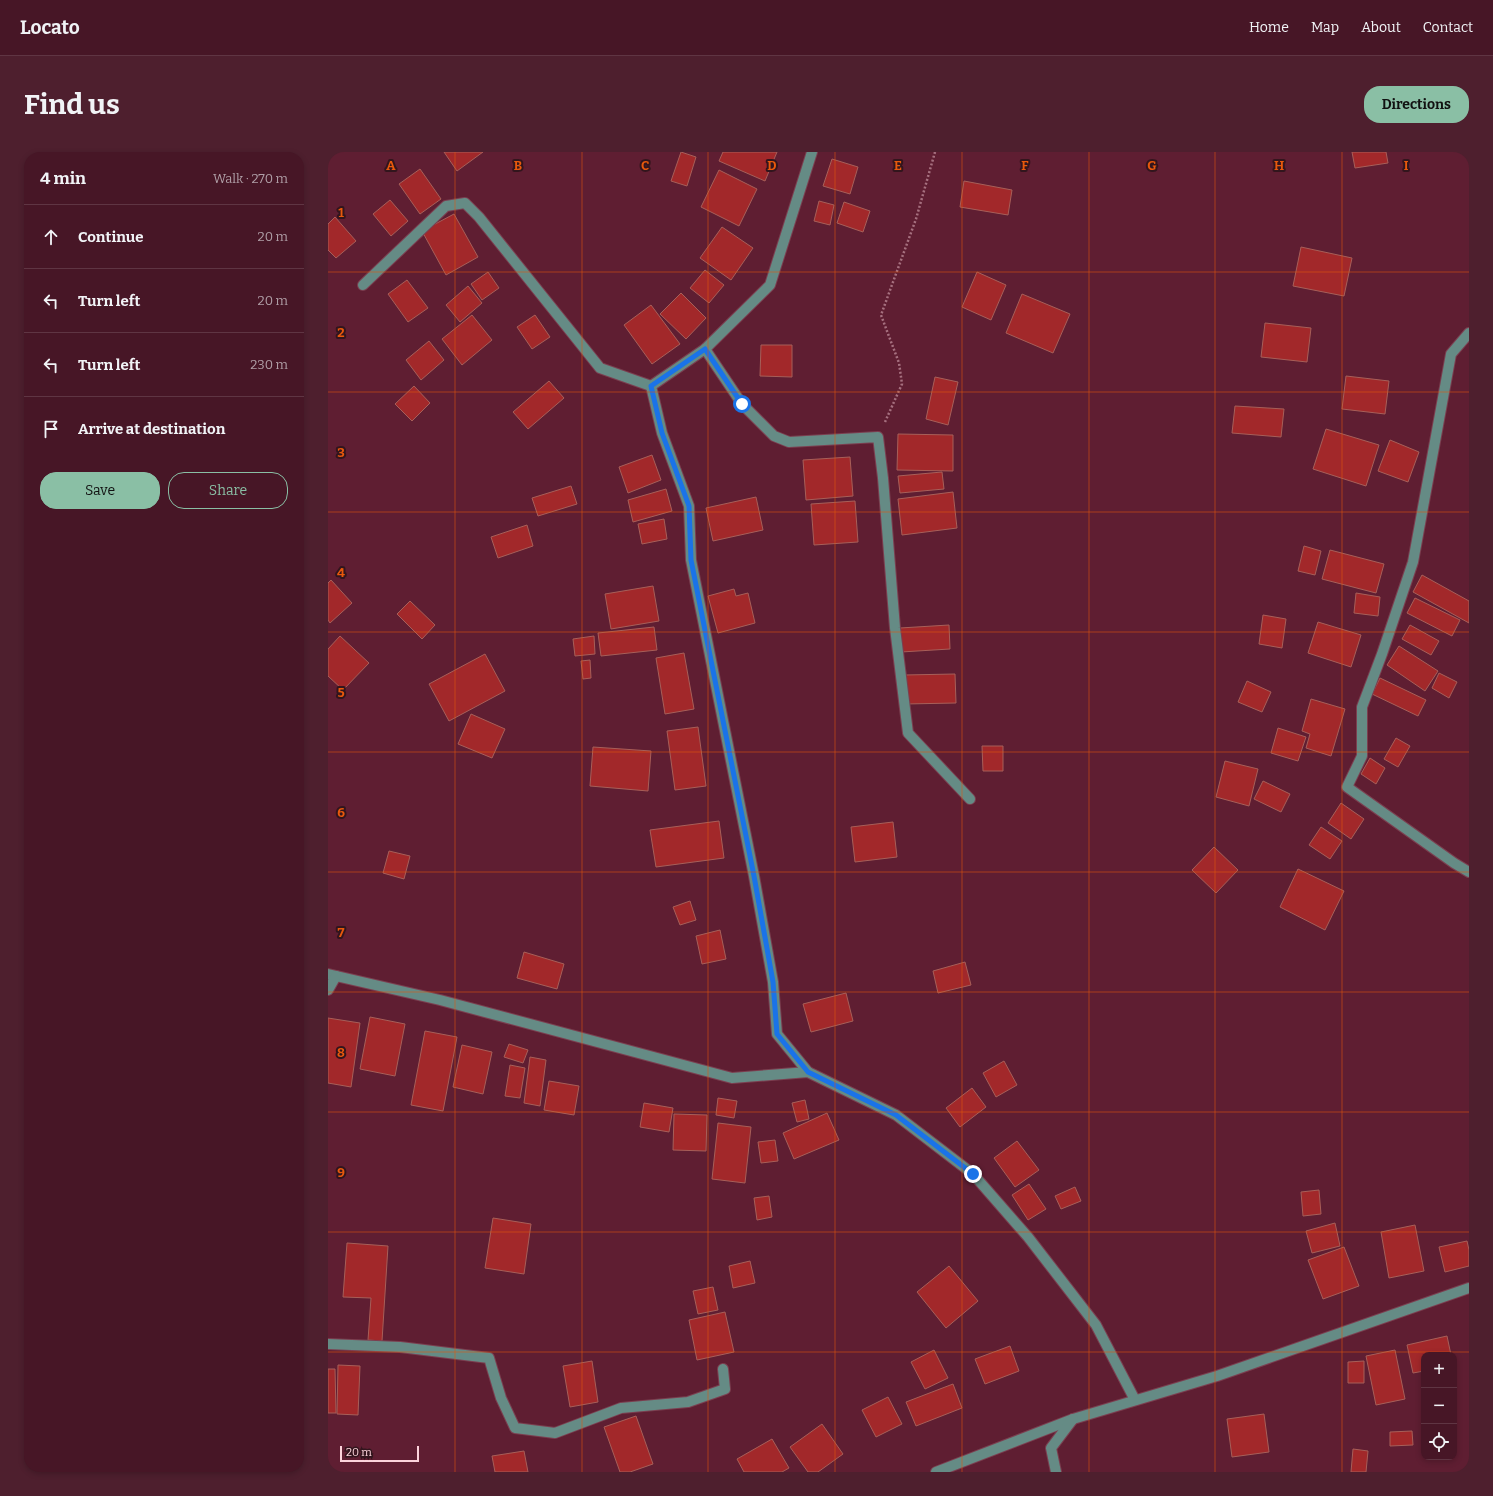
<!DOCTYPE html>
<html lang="en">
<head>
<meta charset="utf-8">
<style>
	body { margin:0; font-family:Bitter,serif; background:#4e1f2e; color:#f1f3f6 }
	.controls { position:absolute; right:12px; bottom:12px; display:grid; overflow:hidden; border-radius:8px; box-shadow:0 2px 6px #0003 }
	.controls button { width:36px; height:36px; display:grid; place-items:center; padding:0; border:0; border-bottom:1px solid #5f3543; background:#471626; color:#f1f3f6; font:20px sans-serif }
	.scale { position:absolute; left:12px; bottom:10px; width:79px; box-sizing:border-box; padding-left:4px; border:2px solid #fcd3db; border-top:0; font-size:11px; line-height:14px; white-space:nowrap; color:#fcd3db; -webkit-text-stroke:3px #32151d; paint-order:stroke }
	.stop { position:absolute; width:12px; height:12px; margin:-9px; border:3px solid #1a73e8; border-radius:50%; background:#fff }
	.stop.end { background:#1a73e8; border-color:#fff; box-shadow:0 1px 4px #0008 }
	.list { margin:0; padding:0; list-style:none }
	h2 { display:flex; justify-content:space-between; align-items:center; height:52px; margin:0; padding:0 16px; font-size:17px }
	h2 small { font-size:13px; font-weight:400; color:#b09fa7 }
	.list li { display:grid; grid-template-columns:26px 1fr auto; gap:12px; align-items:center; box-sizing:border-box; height:64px; padding:0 16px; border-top:1px solid #5f3543 }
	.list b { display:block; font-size:15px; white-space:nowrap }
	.list em { font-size:13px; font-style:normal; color:#b09fa7 }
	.actions { display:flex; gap:8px; padding:12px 16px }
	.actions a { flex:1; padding:9px 0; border:1px solid #8abfa5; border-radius:16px; text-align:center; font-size:14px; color:#8abfa5 }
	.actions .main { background:#8abfa5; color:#111 }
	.icon { flex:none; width:22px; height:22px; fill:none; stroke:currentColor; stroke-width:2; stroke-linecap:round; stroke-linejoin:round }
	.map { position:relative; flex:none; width:1141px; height:1320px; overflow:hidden; border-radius:16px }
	header { display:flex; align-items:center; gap:24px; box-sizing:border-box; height:56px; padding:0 20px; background:#471626; border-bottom:1px solid #5f3543 }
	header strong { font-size:19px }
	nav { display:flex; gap:22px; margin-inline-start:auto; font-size:14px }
	.intro { display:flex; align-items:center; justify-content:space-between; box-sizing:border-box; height:96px; padding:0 24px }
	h1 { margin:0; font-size:28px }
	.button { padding:10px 18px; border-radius:16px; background:#8abfa5; color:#111; font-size:14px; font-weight:700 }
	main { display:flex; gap:24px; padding:0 24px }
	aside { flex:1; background:#471626; border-radius:16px; box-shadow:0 2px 6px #0003 }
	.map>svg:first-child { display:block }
</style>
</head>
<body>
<header>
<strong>Locato</strong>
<nav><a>Home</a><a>Map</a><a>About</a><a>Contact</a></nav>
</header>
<div class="intro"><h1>Find us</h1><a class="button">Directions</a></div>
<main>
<aside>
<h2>4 min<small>Walk · 270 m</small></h2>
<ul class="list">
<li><svg class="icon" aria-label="ahead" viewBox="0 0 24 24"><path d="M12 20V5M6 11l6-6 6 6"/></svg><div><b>Continue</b></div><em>20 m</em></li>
<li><svg class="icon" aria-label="left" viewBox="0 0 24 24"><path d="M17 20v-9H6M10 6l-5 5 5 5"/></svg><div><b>Turn left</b></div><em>20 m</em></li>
<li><svg class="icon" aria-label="left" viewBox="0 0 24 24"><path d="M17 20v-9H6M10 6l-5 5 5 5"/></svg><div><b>Turn left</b></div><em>230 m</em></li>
<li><svg class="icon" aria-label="arrive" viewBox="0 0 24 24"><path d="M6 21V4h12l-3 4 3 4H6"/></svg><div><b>Arrive at destination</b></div></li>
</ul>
<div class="actions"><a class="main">Save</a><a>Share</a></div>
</aside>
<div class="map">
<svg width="1141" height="1320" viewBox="0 0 1141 1320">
	<rect width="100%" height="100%" fill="#5f1e32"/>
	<!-- building -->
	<g fill="#a2282a" stroke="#a75f59">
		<polygon points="116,0 155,0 129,19"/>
		<polygon points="353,0 368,5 359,34 343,29"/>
		<polygon points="395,0 449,0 437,29 391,9"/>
		<polygon points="1024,0 1058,0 1060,11 1027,16"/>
		<polygon points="504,7 530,15 522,42 495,34"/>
		<polygon points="92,17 113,47 92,62 71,32"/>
		<polygon points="391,18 429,37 411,74 373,55"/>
		<polygon points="636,29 684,38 680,63 632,55"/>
		<polygon points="62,48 80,69 63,84 45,62"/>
		<polygon points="491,49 506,53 502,73 486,69"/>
		<polygon points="516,50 542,59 535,80 509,71"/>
		<polygon points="126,62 150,105 118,123 94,79"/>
		<polygon points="7,65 28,89 8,106 0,98 0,72"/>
		<polygon points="394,75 425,96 403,128 372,106"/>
		<polygon points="973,95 1024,106 1016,144 965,134"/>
		<polygon points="377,118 396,133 381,151 362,136"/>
		<polygon points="160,120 171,136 154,148 143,132"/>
		<polygon points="649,120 678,133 663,168 634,155"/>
		<polygon points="79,128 100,156 80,170 60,142"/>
		<polygon points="140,134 154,151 132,170 118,153"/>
		<polygon points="353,141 378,166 358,187 332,162"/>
		<polygon points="694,142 742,162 725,201 678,181"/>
		<polygon points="323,153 352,192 324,212 296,173"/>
		<polygon points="144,163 164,188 134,213 114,187"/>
		<polygon points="207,163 222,185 204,197 189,175"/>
		<polygon points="937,171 983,176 979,210 933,205"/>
		<polygon points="101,189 116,208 93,228 78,208"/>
		<polygon points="433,193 464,193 464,225 432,224"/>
		<polygon points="1018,224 1061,229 1057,262 1014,257"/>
		<polygon points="607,225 630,230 620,273 598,267"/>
		<polygon points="221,229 236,246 200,277 185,260"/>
		<polygon points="86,234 102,251 84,269 67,252"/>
		<polygon points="907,254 956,257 953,285 904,281"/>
		<polygon points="998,277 1051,293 1038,334 985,317"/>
		<polygon points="570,282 625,283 625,319 569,318"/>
		<polygon points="1062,288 1091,300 1080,330 1050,319"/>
		<polygon points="324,303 333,328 300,341 291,315"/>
		<polygon points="522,305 525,344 478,348 475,308"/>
		<polygon points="614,320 616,337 572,341 570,324"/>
		<polygon points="243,334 249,352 210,364 204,346"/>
		<polygon points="338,337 344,359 305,370 300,348"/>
		<polygon points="625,340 629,376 574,383 570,347"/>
		<polygon points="428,345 435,378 385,389 378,356"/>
		<polygon points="527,349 530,390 486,393 483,352"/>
		<polygon points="336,367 339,387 314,392 310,372"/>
		<polygon points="199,373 205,394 170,406 163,385"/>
		<polygon points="976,394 993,399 987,423 970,419"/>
		<polygon points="1002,398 1056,412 1048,441 994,427"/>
		<polygon points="1094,423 1141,449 1141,471 1085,440"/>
		<polygon points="3,428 24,451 2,471 0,468 0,431"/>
		<polygon points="325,434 331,469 283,477 277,442"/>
		<polygon points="406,437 408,444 420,441 427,471 390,481 380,444"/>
		<polygon points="1028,441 1052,445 1050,464 1026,461"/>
		<polygon points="1087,446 1132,468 1124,484 1079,461"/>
		<polygon points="82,449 107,473 94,487 69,462"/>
		<polygon points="935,463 958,467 954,496 931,492"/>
		<polygon points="990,470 1033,483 1023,515 980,501"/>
		<polygon points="621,473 622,497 573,500 572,476"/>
		<polygon points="1082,473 1111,489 1103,503 1074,487"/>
		<polygon points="326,475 329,498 273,504 270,481"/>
		<polygon points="12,484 41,511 15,538 0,524 0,497"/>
		<polygon points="266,484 267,502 247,504 245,487"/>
		<polygon points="1071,494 1110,519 1097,539 1059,513"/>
		<polygon points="356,501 366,557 337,562 328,506"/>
		<polygon points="157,502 177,539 121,569 101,532"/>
		<polygon points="262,508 263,526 255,527 253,509"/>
		<polygon points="1111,521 1129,530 1121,546 1104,536"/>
		<polygon points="627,522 628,551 577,552 576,523"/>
		<polygon points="1052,526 1098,548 1090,564 1044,542"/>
		<polygon points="919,529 943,540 934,560 910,550"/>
		<polygon points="983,547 1017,557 1003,604 978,596 982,582 974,579"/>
		<polygon points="143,562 177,577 164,606 130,592"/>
		<polygon points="370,575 378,634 347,638 339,579"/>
		<polygon points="950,576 978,585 970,609 943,601"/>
		<polygon points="1068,586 1082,594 1070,615 1056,607"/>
		<polygon points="654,594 675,594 675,619 655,619"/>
		<polygon points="265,595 323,599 320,639 262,634"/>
		<polygon points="1042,606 1057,616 1048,632 1033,622"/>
		<polygon points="897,609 930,617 921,654 888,645"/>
		<polygon points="935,629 962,642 953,660 926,647"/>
		<polygon points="1013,651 1036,667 1023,687 1000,671"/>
		<polygon points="391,669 396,706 328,715 322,678"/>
		<polygon points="565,670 569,705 527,710 523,675"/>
		<polygon points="993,675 1014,689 1002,707 981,693"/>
		<polygon points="886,695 910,718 888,741 864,718"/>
		<polygon points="61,699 82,704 76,727 55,721"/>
		<polygon points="970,717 1016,739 997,778 952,755"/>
		<polygon points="362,749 368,768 352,773 345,755"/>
		<polygon points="392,778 398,807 374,812 368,784"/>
		<polygon points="196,800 236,812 229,837 189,826"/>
		<polygon points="637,810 643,833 610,841 605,819"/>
		<polygon points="518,841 525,869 483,880 475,852"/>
		<polygon points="42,865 77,872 67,924 32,917"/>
		<polygon points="0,866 32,871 23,935 0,931"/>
		<polygon points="97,879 129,885 115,959 83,953"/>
		<polygon points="181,892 200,898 195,911 176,905"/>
		<polygon points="134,893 164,900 155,942 125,935"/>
		<polygon points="202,905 218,908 212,954 196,951"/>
		<polygon points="676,909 689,933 668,945 655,921"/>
		<polygon points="182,913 197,916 192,946 177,944"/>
		<polygon points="221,929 251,934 246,963 216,958"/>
		<polygon points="644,936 658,955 632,975 618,956"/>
		<polygon points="390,946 409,949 406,966 388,963"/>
		<polygon points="477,948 481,967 469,970 464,951"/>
		<polygon points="316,951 345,956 341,980 312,975"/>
		<polygon points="499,961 511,988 466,1007 455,981"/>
		<polygon points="346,962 379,963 378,999 345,998"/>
		<polygon points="390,971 423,975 417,1031 384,1027"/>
		<polygon points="447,988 450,1009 433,1011 430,990"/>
		<polygon points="689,989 711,1018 687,1035 666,1006"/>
		<polygon points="701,1032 718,1057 700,1068 684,1043"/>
		<polygon points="747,1035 753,1049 733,1057 727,1044"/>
		<polygon points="991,1038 993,1062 975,1064 973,1040"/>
		<polygon points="441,1044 444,1065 429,1068 426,1046"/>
		<polygon points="165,1066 203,1072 196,1122 157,1116"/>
		<polygon points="1007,1071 1012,1094 984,1101 978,1079"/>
		<polygon points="1087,1073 1096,1119 1061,1126 1053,1080"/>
		<polygon points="1139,1089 1141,1098 1141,1114 1117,1120 1111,1095"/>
		<polygon points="19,1091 60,1094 54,1189 40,1188 43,1146 15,1145"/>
		<polygon points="1016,1095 1031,1134 995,1147 980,1108"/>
		<polygon points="422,1109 427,1131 405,1136 401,1114"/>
		<polygon points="621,1114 650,1149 618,1176 589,1140"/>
		<polygon points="385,1135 390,1158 370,1162 365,1139"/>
		<polygon points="397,1160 406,1200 369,1208 361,1168"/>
		<polygon points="1119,1184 1123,1203 1096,1203 1096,1219 1085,1221 1079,1193"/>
		<polygon points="682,1194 691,1219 657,1232 647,1207"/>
		<polygon points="606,1198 620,1226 597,1237 583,1210"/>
		<polygon points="1067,1198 1077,1247 1048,1253 1038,1204"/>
		<polygon points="264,1209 270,1250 242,1255 235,1214"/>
		<polygon points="1036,1209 1036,1231 1020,1231 1020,1210"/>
		<polygon points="10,1213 32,1214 30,1263 9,1262"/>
		<polygon points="0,1217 7,1217 8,1261 0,1261"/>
		<polygon points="625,1232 634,1256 588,1274 578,1250"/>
		<polygon points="560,1245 574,1272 548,1285 534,1258"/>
		<polygon points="936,1262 941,1300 904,1305 899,1267"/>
		<polygon points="308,1264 325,1312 302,1320 292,1320 276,1275"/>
		<polygon points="494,1272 515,1302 490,1320 480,1320 462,1295"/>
		<polygon points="1084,1279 1085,1293 1062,1294 1062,1280"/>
		<polygon points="444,1287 461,1316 454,1320 416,1320 409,1307"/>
		<polygon points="1025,1297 1040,1299 1038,1320 1023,1320"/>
		<polygon points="196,1299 200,1320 167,1320 164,1304"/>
	</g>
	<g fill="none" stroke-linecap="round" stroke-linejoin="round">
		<defs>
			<g id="minor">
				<polyline points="35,133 118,54 137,51 151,65 272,216 323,234"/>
				<polyline points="1141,181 1123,202 1085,410 1054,502 1034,555 1034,604 1019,635 1126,711 1141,720"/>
				<polyline points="377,197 414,252 446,284 461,290 550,285 555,326 567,476 580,581 642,647"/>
				<polyline points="0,822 112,848 404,926 480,920 568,963 645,1022 700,1085 768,1173 807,1248"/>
				<polyline points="0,838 8,824"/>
				<polyline points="480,920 449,882 445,830 426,724 363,408 361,354 334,281 323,234 377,197 442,133 484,0"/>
				<polyline points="0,1192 72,1195 161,1206 173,1246 187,1276 227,1281 293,1256 360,1250 397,1237 395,1217"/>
				<polyline points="608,1320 745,1267 889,1224 1141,1136"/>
				<polyline points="728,1320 723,1296 745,1267"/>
			</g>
		</defs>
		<!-- minor casing -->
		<use href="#minor" stroke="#7b3f50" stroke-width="12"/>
		<!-- path -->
		<polyline stroke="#a6707f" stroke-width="2.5" stroke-dasharray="2 2" stroke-linecap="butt" points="557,270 574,232 571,211 553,163 588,67 607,0"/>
		<!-- minor -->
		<use href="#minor" stroke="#658b85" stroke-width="10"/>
	</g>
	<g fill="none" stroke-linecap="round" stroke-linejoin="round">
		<!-- route -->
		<polyline stroke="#1a73e8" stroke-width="5" points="414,252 377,197 323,234 334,281 361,354 363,408 426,724 445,830 449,882 480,920 568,963 645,1022"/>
	</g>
	<!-- grid -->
	<path fill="none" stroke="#e8590c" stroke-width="1" stroke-opacity="0.55" d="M127,0V1320M254,0V1320M380,0V1320M507,0V1320M634,0V1320M761,0V1320M887,0V1320M1014,0V1320M0,120H1141M0,240H1141M0,360H1141M0,480H1141M0,600H1141M0,720H1141M0,840H1141M0,960H1141M0,1080H1141M0,1200H1141"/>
	<g font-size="13" text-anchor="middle" font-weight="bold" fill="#e8590c" stroke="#32151d" stroke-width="4" stroke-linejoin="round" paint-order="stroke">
		<text x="63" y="18">A</text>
		<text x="190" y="18">B</text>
		<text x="317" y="18">C</text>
		<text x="444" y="18">D</text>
		<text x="570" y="18">E</text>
		<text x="697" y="18">F</text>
		<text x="824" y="18">G</text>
		<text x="951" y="18">H</text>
		<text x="1078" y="18">I</text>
		<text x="13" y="65">1</text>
		<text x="13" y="185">2</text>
		<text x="13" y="305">3</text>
		<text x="13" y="425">4</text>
		<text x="13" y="545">5</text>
		<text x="13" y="665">6</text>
		<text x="13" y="785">7</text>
		<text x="13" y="905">8</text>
		<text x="13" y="1025">9</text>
	</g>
</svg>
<div class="controls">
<button>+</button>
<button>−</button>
<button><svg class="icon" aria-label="locate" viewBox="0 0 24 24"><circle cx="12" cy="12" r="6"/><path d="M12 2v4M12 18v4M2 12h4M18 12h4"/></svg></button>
</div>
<div class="scale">20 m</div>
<div class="stop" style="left:414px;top:252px"></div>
<div class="stop end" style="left:645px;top:1022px"></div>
</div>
</main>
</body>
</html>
